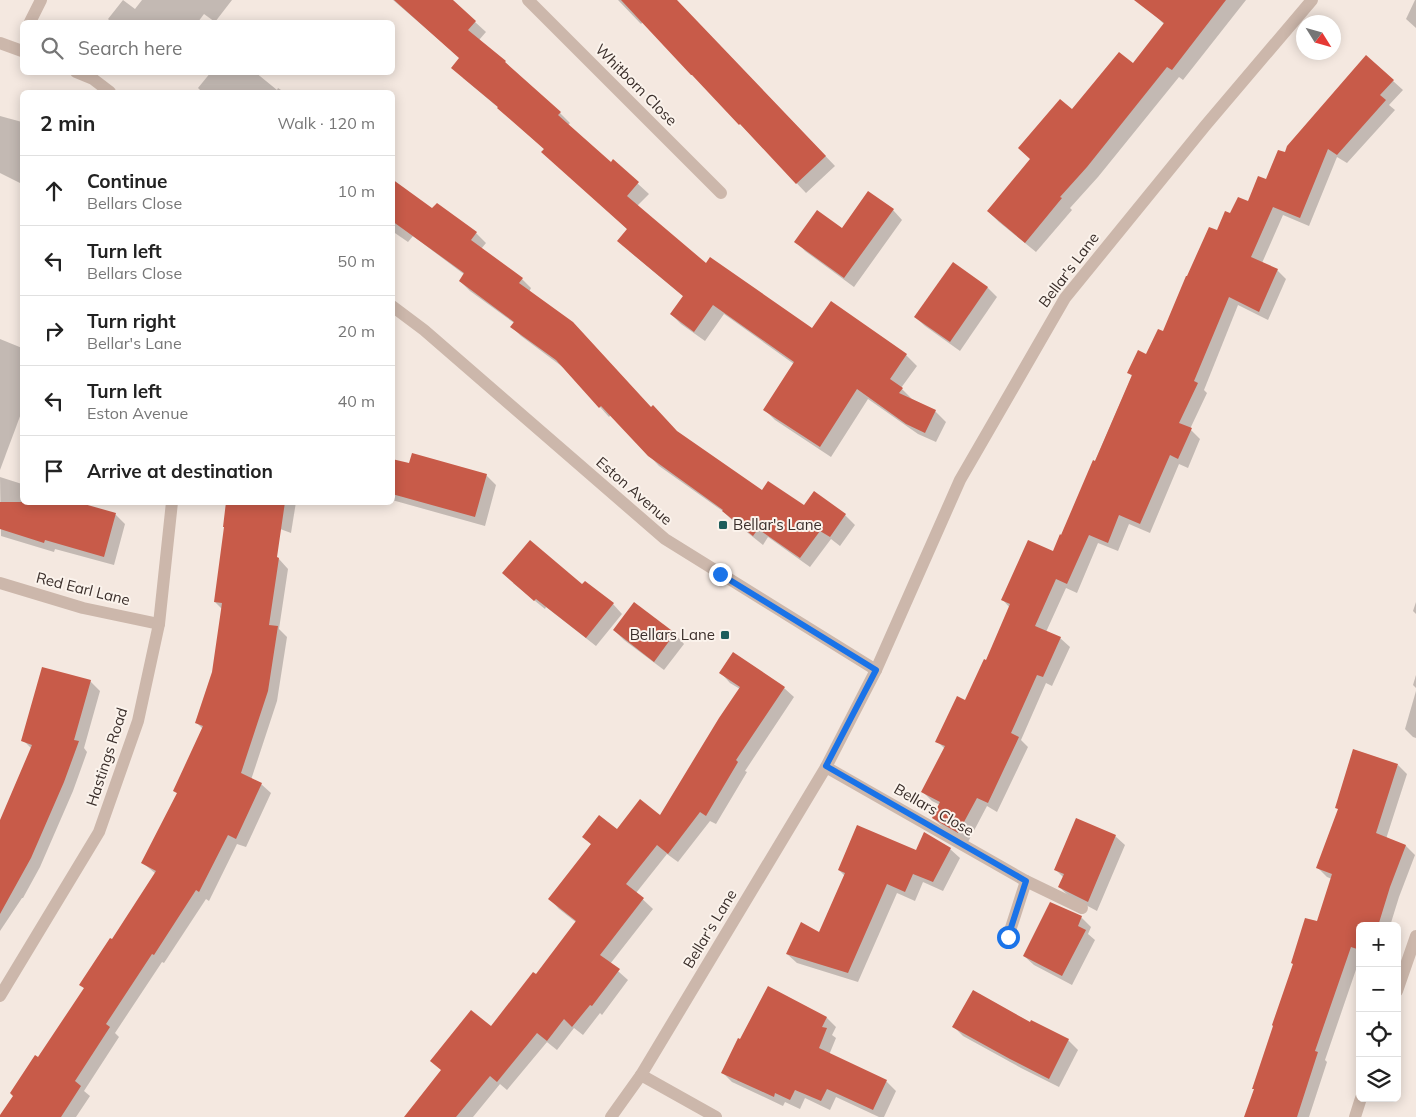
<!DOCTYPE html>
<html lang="en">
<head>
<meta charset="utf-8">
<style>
	body { margin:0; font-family:Mulish,sans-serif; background:#f6f6f6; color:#222 }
	.controls { position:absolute; right:15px; bottom:15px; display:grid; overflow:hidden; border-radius:8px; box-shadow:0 2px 12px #0003 }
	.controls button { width:45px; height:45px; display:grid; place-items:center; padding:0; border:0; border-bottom:1px solid #e0e0e0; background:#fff; color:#222; font:25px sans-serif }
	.compass { position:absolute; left:1296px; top:15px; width:45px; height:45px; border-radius:50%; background:#fff; box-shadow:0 2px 12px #0003; rotate:127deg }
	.stop { position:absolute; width:15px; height:15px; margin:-11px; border:4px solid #1a73e8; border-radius:50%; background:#fff }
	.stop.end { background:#1a73e8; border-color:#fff; box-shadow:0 1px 5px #0008 }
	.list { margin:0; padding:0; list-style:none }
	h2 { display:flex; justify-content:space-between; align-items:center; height:65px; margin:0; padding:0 20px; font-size:21px }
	h2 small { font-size:16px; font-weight:400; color:#767676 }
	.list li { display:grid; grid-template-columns:32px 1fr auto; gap:15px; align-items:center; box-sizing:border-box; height:70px; padding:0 20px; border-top:1px solid #e0e0e0 }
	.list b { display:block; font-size:19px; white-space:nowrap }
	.list p { margin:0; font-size:16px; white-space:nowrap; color:#767676 }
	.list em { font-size:16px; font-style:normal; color:#767676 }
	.icon { flex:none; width:28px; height:28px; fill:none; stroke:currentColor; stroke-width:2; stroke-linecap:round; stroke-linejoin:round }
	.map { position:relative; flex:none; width:1416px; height:1117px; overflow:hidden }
	.search { position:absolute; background:#fff; box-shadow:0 2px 12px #0003; left:20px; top:20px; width:375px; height:55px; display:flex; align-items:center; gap:12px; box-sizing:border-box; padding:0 18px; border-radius:8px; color:#767676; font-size:19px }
	.panel { position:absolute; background:#fff; box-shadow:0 2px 12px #0003; left:20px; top:90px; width:375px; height:415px; border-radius:8px }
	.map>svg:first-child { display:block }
</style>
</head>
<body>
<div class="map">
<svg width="1416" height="1117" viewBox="0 0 1416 1117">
	<rect width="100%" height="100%" fill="#f4e8e0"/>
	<!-- shadow -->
	<g fill="#0003">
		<polygon points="123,0 135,9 142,0 232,0 215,22 204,14 198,22 111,22 108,19"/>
		<polygon points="393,0 451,0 486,32 479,40 505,62 515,73 560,113 570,123 568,125 611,163 613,161 649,194 637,206 706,265 812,330 832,303 906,355 917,366 901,388 912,399 935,411 946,422 936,442 918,434 868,399 831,457 775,420 765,410 794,364 724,314 705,341 681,324 671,314 684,297 629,251 628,230 545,150 500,109 463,78 460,58"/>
		<polygon points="618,0 672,0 695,20 835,166 806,193 643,22 641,24"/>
		<polygon points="1155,0 1246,0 1183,80 1179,77 1098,177 1070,208 1072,210 1036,252 999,222 988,211 1072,111 1133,65 1165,25 1148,9"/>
		<polygon points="1415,0 1416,0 1416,28 1406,19"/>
		<polygon points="211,72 255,72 277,90 278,88 284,92 202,92 198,88"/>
		<polygon points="1393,81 1403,90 1389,105 1395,110 1347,163 1337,157 1309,226 1283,215 1262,263 1277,270 1286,279 1268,320 1238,305 1204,390 1207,393 1190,429 1200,439 1188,468 1179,464 1150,533 1129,524 1118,551 1098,543 1077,593 1066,588 1046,632 1060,638 1070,647 1052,686 1046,683 1021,740 1028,747 997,812 987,806 968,842 943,827 933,818 940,805 932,801 923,792 945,749 937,741 966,702 986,661 1010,608 1003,600 1053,552 1062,537 1132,376 1129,373 1147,356 1163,333 1217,232 1231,214 1249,203 1267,181 1286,154"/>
		<polygon points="0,116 22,122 22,184 0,173"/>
		<polygon points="392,181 433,210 437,204 476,233 486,243 481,249 522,279 531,288 529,292 679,434 762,492 805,507 814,493 845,515 855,525 840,546 831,539 810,567 768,537 763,545 733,521 724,512 659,466 611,415 609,417 600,407 564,368 521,336 512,327 514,323 470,291 460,281 465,275 413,236 408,242 392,231"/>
		<polygon points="893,210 902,220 854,287 805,251 796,241 842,229"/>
		<polygon points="953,264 988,288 997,297 960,351 925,326 915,317"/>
		<polygon points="0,339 22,348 22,411 0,470"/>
		<polygon points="392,460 410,465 486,475 496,485 485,526 392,500"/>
		<polygon points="0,477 22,484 22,502 72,502 116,515 125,524 114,565 55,549 54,552 1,536"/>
		<polygon points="227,502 296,502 291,533 237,513"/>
		<polygon points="279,559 288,569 279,629 287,637 277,701 251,780 261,784 271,793 246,847 237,844 209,901 206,899 164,963 162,962 115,1033 119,1037 84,1091 90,1096 76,1117 0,1117 85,989 81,985 112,941 156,874 143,863 178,794 174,791 203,729 196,722 213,672 222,609 215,602"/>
		<polygon points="513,583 583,586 613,604 622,614 596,646 546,607 545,609"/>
		<polygon points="1416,602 1416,614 1413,611"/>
		<polygon points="634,603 675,634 684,644 664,670 624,640 614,630"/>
		<polygon points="721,673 784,688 794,697 745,771 747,772 716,824 710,821 678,862 667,854 636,893 653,909 610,964 628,980 602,1015 600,1013 583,1035 574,1028 557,1050 547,1042 507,1090 500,1084 473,1117 406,1117 491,1027 536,976 577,923 559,909 550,899 592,845 583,836 617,831 661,817 740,689 730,683"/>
		<polygon points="1416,675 1416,688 1413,685"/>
		<polygon points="90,681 100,691 84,748 87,752 73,791 40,867 23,898 22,898 0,931 0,823 32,749 23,740"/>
		<polygon points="1416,691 1416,738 1413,737 1405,729"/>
		<polygon points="1398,765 1407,774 1386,839 1406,846 1415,855 1399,897 1390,926 1360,926 1360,958 1325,1060 1327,1062 1309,1117 1247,1117 1317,923 1332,879 1327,877 1318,868"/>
		<polygon points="1115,836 1125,845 1097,911 1069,896 1059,887 1064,878 1056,870"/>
		<polygon points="950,849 960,858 943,891 923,882 915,901 897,893 858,982 797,963 787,954 820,933 845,876 839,870 916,851"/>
		<polygon points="1081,917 1091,927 1088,934 1095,940 1072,985 1034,965 1024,956"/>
		<polygon points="768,987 827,1018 836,1027 832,1035 836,1038 829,1055 886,1081 896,1091 884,1117 879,1117 836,1097 830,1110 805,1098 800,1109 785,1102 783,1106 732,1082 723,1073"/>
		<polygon points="1031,1024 1068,1040 1078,1050 1059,1087 1021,1068 963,1036 954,1027"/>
	</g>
	<!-- building -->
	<g fill="#c85b49">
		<polygon points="394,0 453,0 476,21 468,30 506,61 505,62 561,112 558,115 611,162 613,159 639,182 627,196 706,263 710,257 812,328 831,301 907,354 890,379 903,388 899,393 936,410 925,433 906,424 857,389 820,447 763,410 794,362 713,305 694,332 670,314 683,296 617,241 627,229 541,152 544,149 497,108 498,107 451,68 459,58"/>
		<polygon points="621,0 677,0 826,156 796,184 740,124 739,125 692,75 691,75"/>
		<polygon points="1134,0 1226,0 1172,70 1167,67 1087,167 1060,197 1062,198 1025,243 987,211 1030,159 1018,148 1060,99 1072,109 1119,52 1133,63 1164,23"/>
		<polygon points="1366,55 1394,80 1380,95 1386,100 1337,155 1328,149 1300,218 1273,207 1251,257 1278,269 1259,312 1229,297 1194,381 1198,383 1179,423 1192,428 1178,459 1170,455 1140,524 1119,515 1108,543 1089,535 1067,584 1056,579 1035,626 1061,637 1043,677 1037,675 1011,733 1019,737 988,803 977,798 958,833 932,818 940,802 921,792 945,746 935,742 957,696 965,700 984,659 986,660 1010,604 1001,600 1028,540 1053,551 1060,534 1061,535 1093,460 1095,461 1132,375 1127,373 1138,350 1146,354 1158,329 1163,331 1186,276 1187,276 1209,227 1217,230 1225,211 1230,213 1238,197 1248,201 1258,176 1266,179 1278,150 1285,152 1287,146"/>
		<polygon points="392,179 432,208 437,203 477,232 471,240 523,278 519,283 573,322 651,407 653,405 677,431 762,490 768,481 804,505 814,491 846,514 830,537 820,531 800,558 758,529 753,536 722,511 723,510 648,456 601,406 599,408 556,360 510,327 514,322 459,281 464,273 392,221"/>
		<polygon points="868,191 894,209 844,278 794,242 817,210 842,228"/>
		<polygon points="953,262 988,287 950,342 914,317"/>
		<polygon points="412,453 487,474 475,517 392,494 392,459 409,463"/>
		<polygon points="0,502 77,502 116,513 104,557 45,540 44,543 0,529"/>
		<polygon points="226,502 285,502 277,557 279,558 269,625 278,626 268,691 241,773 262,783 236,839 228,835 199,892 196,890 154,955 152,954 106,1024 110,1027 75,1081 81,1086 61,1117 0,1117 0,1115 13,1096 10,1093 35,1055 38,1057 84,988 79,985 110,938 112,939 156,871 141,863 177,793 173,791 203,726 195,723 212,672 222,603 214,602 224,527 223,527"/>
		<polygon points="530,540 582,584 585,581 614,603 586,638 536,599 534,601 502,573"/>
		<polygon points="634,602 675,633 654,662 613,630"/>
		<polygon points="733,652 785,687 736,760 738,762 706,816 700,812 668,854 657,845 626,884 644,898 600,955 620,969 592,1006 590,1005 572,1027 564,1019 547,1041 537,1033 497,1082 490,1076 456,1117 404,1117 441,1070 430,1061 471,1010 491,1026 533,972 536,974 576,921 548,899 591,844 582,837 599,815 617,829 640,799 660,815 719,718 740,687 719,673"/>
		<polygon points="42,667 91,680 74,740 79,741 64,782 31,858 0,914 0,820 32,745 21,741"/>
		<polygon points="1353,749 1398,764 1376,833 1406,845 1390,887 1378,926 1360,926 1360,950 1351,947 1315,1051 1318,1052 1297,1117 1244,1117 1254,1089 1252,1089 1273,1026 1272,1025 1293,964 1291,963 1305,918 1317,921 1332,874 1316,868 1338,809 1335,808"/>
		<polygon points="1076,818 1116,835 1088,902 1058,887 1064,874 1054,870"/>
		<polygon points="857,825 916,850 924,832 951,848 933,882 913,874 905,892 887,884 848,973 786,954 801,922 819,932 845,873 838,870"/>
		<polygon points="1050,902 1082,916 1078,926 1086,930 1062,976 1023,956"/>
		<polygon points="768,986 827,1017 822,1027 827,1028 819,1048 887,1080 873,1110 827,1089 821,1101 795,1090 790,1100 775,1093 774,1097 721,1073 738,1038 740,1039"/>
		<polygon points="973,990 1030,1022 1031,1020 1069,1039 1049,1079 1010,1059 952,1027"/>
	</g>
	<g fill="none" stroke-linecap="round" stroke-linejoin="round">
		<!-- minor -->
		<g stroke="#ccb7ab" stroke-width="12">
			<polyline points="528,0 721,193"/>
			<polyline points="30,22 41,0"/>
			<polyline points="0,43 22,51"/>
			<polyline points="76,72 93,79 110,92"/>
			<polyline points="392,306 424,330 665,539 876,670"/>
			<polyline points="0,583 83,608 159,624"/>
			<polyline points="826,767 1026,881 1008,937"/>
			<polyline points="1026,881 1082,908"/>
			<polyline points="1397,991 1416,936"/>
			<polyline points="0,996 99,832 138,721 159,624 172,502"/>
			<polyline points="641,1075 716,1117"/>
			<polyline points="611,1117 641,1075 826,767 876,670 960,480 1065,298 1205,126 1312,0"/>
			<polyline points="1355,1117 1361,1098"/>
		</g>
	</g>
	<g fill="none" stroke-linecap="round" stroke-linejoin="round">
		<!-- route -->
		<polyline stroke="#1a73e8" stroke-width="6" points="720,574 876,670 826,766 1026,881 1008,937"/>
	</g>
	<!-- markers -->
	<g fill="#1e5d5b" stroke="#fbf3ec" stroke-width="2">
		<rect x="718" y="520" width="10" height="10" rx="2.5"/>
		<rect x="720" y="630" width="10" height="10" rx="2.5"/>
	</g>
	<g text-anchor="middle" stroke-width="4" stroke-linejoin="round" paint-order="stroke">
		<!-- street labels -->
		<g font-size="15" fill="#3a2e2a" stroke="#fbf3ec">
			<text transform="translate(636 85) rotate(45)" y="5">Whitborn Close</text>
			<text transform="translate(1069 270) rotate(-53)" y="5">Bellar's Lane</text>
			<text transform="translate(634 491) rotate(41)" y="5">Eston Avenue</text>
			<text transform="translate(83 589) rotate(14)" y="5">Red Earl Lane</text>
			<text transform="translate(107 757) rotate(-72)" y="5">Hastings Road</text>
			<text transform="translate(934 810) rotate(30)" y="5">Bellars Close</text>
			<text transform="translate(710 929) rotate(-59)" y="5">Bellar's Lane</text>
		</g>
		<!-- poi labels -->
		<g font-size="15" fill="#3a2e2a" stroke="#fbf3ec" text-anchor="start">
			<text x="733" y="530">Bellar's Lane</text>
			<text x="715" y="640" text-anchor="end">Bellars Lane</text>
		</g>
	</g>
</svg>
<div class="controls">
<button>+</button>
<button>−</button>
<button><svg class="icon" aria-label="locate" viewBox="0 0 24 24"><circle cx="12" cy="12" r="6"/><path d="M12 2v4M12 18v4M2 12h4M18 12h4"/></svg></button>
<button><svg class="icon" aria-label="layers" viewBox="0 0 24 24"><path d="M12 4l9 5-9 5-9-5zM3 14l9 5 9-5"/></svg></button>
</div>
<svg class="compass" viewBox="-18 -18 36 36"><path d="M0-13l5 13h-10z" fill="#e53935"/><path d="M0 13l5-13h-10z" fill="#767676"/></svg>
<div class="stop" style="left:1008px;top:937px"></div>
<div class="stop end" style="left:720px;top:574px"></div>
<div class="search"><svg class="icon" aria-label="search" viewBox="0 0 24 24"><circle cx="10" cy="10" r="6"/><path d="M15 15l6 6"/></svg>Search here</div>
<section class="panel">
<h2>2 min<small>Walk · 120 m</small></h2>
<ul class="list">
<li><svg class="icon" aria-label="ahead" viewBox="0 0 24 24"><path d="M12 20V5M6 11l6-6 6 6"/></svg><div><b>Continue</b><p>Bellars Close</p></div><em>10 m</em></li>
<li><svg class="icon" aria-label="left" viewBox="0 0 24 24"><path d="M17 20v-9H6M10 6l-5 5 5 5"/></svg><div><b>Turn left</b><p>Bellars Close</p></div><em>50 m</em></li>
<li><svg class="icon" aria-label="right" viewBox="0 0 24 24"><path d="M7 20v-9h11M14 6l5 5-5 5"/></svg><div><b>Turn right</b><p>Bellar's Lane</p></div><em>20 m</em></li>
<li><svg class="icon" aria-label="left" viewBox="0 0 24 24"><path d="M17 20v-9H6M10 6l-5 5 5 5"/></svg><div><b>Turn left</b><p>Eston Avenue</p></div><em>40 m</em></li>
<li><svg class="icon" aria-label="arrive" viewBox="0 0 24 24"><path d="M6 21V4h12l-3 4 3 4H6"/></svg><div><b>Arrive at destination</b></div></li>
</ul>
</section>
</div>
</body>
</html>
